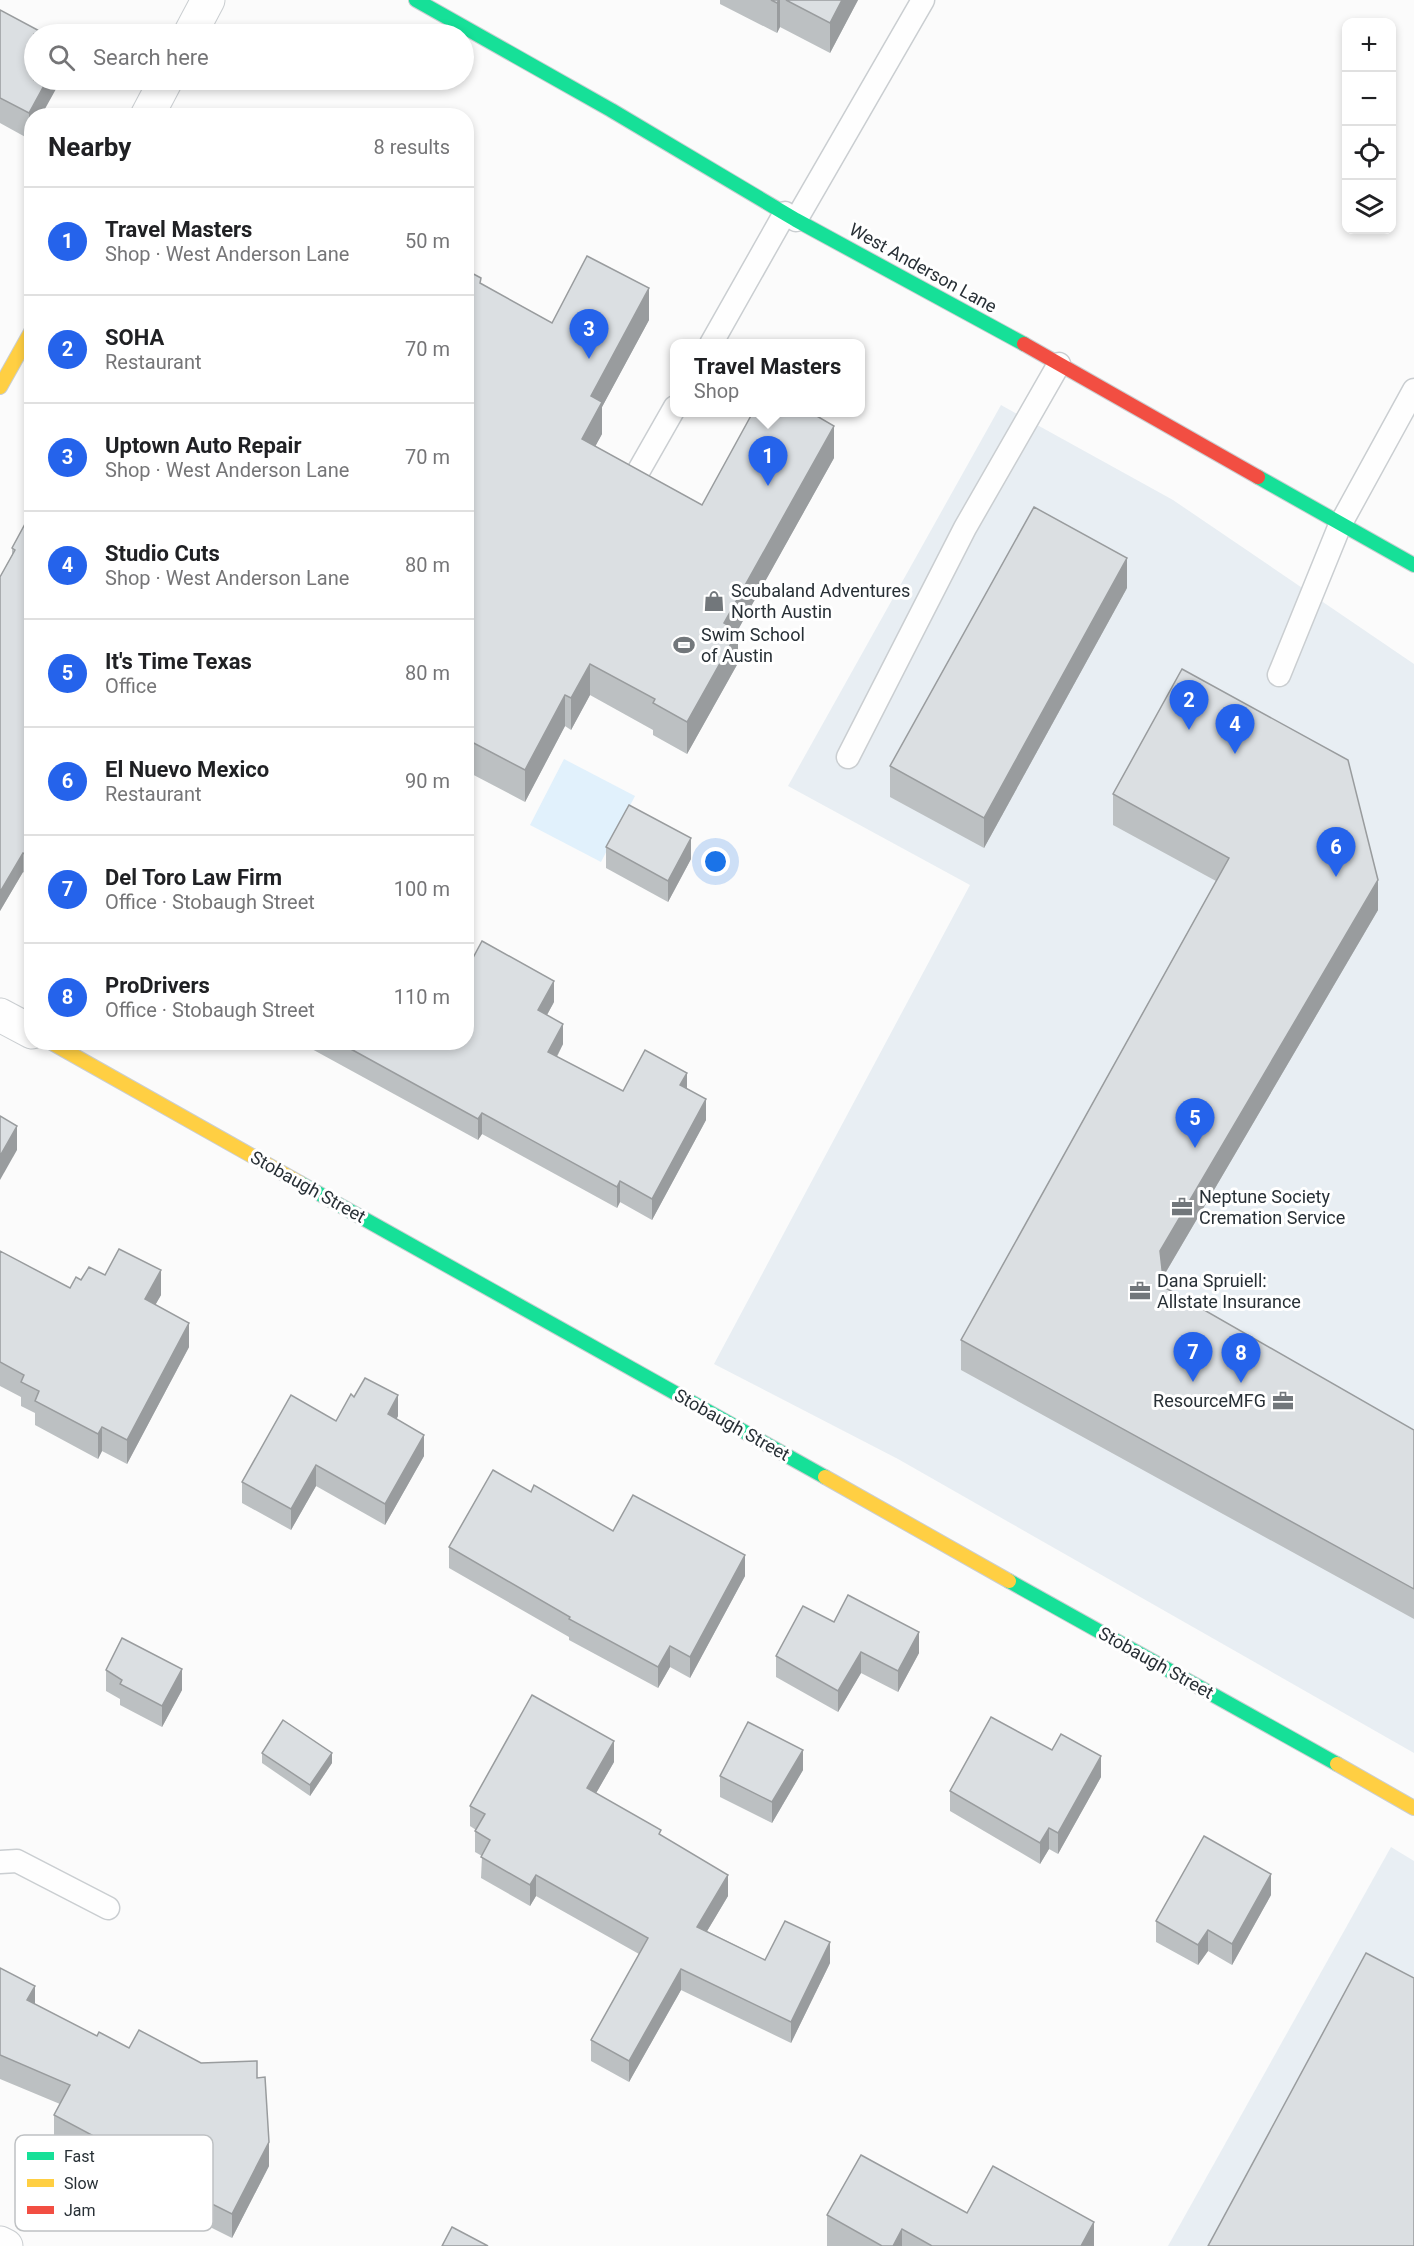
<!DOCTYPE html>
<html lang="en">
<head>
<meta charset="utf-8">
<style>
	body { margin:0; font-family:Roboto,sans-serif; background:#f2f2f2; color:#202124 }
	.controls { position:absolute; right:18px; top:18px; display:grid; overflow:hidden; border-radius:12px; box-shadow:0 3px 9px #0003 }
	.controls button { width:54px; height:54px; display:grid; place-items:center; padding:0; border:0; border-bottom:2px solid #e0e0e0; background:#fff; color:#202124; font:30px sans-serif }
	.you { position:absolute; left:716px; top:862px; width:21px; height:21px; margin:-15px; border:4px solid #fff; border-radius:50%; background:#1a73e8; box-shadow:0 0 0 9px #1a73e833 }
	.badge { display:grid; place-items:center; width:39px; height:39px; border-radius:50%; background:#2563eb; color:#fff; font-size:20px; font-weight:700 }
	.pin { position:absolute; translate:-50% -50px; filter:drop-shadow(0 2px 3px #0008) }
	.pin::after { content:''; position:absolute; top:32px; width:21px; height:18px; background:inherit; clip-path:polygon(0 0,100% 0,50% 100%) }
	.popup { position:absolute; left:670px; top:339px; width:195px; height:78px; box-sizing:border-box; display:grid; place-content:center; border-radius:12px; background:#fff; filter:drop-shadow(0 2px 4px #0005); font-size:20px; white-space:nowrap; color:#757577 }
	.popup b { font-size:22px; color:#202124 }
	.popup::after { content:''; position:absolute; left:50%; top:100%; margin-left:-12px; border:12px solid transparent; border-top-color:#fff }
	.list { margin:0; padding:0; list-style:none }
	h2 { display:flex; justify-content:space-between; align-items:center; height:78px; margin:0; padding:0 24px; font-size:26px }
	h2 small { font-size:20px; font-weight:400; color:#757577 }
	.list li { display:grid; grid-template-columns:39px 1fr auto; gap:18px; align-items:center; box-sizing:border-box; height:108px; padding:0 24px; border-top:2px solid #e0e0e0 }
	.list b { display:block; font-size:22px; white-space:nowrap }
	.list p { margin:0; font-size:20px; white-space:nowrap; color:#757577 }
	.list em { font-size:20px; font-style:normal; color:#757577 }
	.icon { flex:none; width:33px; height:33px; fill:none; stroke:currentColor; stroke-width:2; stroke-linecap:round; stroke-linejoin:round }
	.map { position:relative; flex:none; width:1414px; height:2246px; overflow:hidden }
	.search { position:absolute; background:#fff; box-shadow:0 3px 9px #0003; left:24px; top:24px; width:450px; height:66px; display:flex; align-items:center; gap:15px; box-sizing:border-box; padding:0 21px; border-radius:33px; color:#757577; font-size:22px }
	.panel { position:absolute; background:#fff; box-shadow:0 3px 9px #0003; left:24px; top:108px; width:450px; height:942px; border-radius:24px }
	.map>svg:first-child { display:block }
</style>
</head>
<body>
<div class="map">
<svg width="1414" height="2246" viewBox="0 0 1414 2246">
	<rect width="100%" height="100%" fill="#fbfbfb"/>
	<!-- built -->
	<g fill="#e8eef3">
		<polygon points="1001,405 1173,500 1414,664 1414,1753 898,1459 714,1364 970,885 788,786"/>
		<polygon points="1391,1847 1414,1861 1414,2246 1168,2246"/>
	</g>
	<!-- green -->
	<polygon fill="#e1f1fc" points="564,759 635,796 601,862 530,825"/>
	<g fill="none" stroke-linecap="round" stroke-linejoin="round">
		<defs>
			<g id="lane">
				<polyline points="796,220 923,0"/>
				<polyline points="711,344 785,213"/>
				<polyline points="638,472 675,407"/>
				<polyline points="1279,675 1340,525 1414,390"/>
				<polyline points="848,757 965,528 1059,364"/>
				<polyline points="0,1862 17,1861 108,1908"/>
			</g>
			<g id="street">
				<polyline points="190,34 208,0"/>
				<polyline points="147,116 166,80"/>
				<polyline points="0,1015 32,1032"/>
				<polyline points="0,2243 6,2246"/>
			</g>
			<g id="fast">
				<polyline points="416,0 611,110 796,220 1024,344"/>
				<polyline points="1258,477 1414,565"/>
				<polyline points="300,1183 825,1477"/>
				<polyline points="1009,1581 1337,1764"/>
			</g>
			<g id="slow">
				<polyline points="0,387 32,330"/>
				<polyline points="50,1042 300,1183"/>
				<polyline points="825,1477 1009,1581"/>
				<polyline points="1337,1764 1414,1808"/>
			</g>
			<polyline id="jam" points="1024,344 1258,477"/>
		</defs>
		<!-- lane casing -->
		<use href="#lane" stroke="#caced1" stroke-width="25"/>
		<!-- street casing -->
		<use href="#street" stroke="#caced1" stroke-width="35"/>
		<!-- fast casing -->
		<use href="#fast" stroke="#caced1" stroke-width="16"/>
		<!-- slow casing -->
		<use href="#slow" stroke="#caced1" stroke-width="16"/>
		<!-- jam casing -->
		<use href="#jam" stroke="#caced1" stroke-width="16"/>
		<!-- lane -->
		<use href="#lane" stroke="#fefefe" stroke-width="22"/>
		<!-- street -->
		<use href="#street" stroke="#fefefe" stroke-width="33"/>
		<!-- fast -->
		<use href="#fast" stroke="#16e098" stroke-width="14"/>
		<!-- slow -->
		<use href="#slow" stroke="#ffcf43" stroke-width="14"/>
		<!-- jam -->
		<use href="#jam" stroke="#f24e42" stroke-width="14"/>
	</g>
	<!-- wall -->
	<g fill="#bcc0c2">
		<polygon points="720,0 858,0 830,53 780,27 777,33 720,4"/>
		<polygon points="0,10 32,116 32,134 29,139 0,123"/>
		<polygon points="466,270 481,284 552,323 649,320 602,407 602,434 595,446 702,505 834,458 737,631 738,663 687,754 653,735 653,730 590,695 571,730 565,726 525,802 466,771"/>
		<polygon points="32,511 32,877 23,872 0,911 0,577 12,555 12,548"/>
		<polygon points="1127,588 984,848 890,797 890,766"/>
		<polygon points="1113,794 1378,910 1163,1277 1164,1287 1414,1430 1414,1619 961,1370 961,1340 1216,881 1113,825"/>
		<polygon points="606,847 691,859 668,902 606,868"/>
		<polygon points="554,1002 547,1015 563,1044 557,1057 623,1091 687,1088 706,1120 652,1220 620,1202 617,1208 482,1134 478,1140 299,1042 466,1042"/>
		<polygon points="0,1251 70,1288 81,1280 105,1275 161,1295 155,1305 189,1347 127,1464 102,1451 98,1459 35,1425 35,1413 21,1406 21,1397 0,1386"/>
		<polygon points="354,1397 398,1416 396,1419 424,1456 385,1525 316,1486 291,1530 242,1503 242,1482 336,1421"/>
		<polygon points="531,1492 613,1531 745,1576 690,1678 670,1667 658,1688 569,1640 569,1637 449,1568 449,1547"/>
		<polygon points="834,1622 919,1653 898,1692 861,1673 838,1712 776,1677 776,1656"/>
		<polygon points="106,1670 182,1690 162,1727 120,1705 120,1699 106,1691"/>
		<polygon points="1052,1750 1101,1777 1058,1854 1049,1849 1040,1864 950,1811 950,1791"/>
		<polygon points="262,1753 332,1763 310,1796 262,1763"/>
		<polygon points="614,1762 596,1793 661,1835 728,1896 707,1931 765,1960 830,1963 791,2043 681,1990 629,2082 591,2061 591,2040 639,1954 536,1896 530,1906 481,1878 482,1856 475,1852 475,1831 476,1830 470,1826 470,1806"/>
		<polygon points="803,1770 772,1823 720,1797 720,1776"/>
		<polygon points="1271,1895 1232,1965 1208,1951 1198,1965 1156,1942 1156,1921"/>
		<polygon points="0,1968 35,2004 97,2036 129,2048 201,2063 257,2078 269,2166 232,2238 164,2204 164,2198 54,2139 54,2115 60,2104 0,2079"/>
		<polygon points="967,2213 1094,2246 827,2246 827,2215"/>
	</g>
	<!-- shaded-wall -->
	<g fill="#999c9e">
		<polygon points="779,0 780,0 780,27 777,33 777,3"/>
		<polygon points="842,0 858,0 830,53 830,23"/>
		<polygon points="47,80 61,80 41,116 32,116 32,134 29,139 29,113"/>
		<polygon points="649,288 649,320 602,407 602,434 582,471 582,439 591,396"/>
		<polygon points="834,426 834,458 724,655 724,623"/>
		<polygon points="1127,558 1127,588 984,848 984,818"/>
		<polygon points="738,631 738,663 687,754 687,722"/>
		<polygon points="590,664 590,695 571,730 571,698"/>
		<polygon points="565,695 565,726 525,802 525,770"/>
		<polygon points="691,838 691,859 668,902 668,881"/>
		<polygon points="23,853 23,872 0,911 0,892"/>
		<polygon points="1378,880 1378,910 1160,1282 1160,1251"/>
		<polygon points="554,981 554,1002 538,1031 538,1010"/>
		<polygon points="563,1024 563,1044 548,1073 548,1052"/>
		<polygon points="687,1073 687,1094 680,1085"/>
		<polygon points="706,1099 706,1120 652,1220 652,1199"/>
		<polygon points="482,1113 482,1134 478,1140 478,1119"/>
		<polygon points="17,1126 17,1150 0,1180 0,1156"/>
		<polygon points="620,1181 620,1202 617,1208 617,1187"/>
		<polygon points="161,1270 161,1295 145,1323 145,1299"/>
		<polygon points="189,1323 189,1347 127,1464 127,1440"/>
		<polygon points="398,1395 398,1416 388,1435 388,1414"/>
		<polygon points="102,1427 102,1451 98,1459 98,1434"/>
		<polygon points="424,1435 424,1456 385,1525 385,1504"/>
		<polygon points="316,1465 316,1486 291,1530 291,1509"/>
		<polygon points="745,1555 745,1576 690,1678 690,1657"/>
		<polygon points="919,1632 919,1653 898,1692 898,1671"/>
		<polygon points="670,1646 670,1667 658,1688 658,1667"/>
		<polygon points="861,1652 861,1673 838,1712 838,1691"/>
		<polygon points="182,1669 182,1690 162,1727 162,1706"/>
		<polygon points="614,1741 614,1762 587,1809 587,1788"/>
		<polygon points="803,1750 803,1770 772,1823 772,1802"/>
		<polygon points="332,1753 332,1763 310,1796 310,1785"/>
		<polygon points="1101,1756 1101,1777 1058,1854 1058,1833"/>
		<polygon points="1049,1828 1049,1849 1040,1864 1040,1843"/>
		<polygon points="1271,1874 1271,1895 1232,1965 1232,1944"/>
		<polygon points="536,1875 536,1896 530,1906 530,1885"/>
		<polygon points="728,1875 728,1896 697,1948 697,1927"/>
		<polygon points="1208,1930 1208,1951 1198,1965 1198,1945"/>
		<polygon points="830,1942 830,1963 791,2043 791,2022"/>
		<polygon points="681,1969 681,1990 629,2082 629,2061"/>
		<polygon points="35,1986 35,2011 27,2000"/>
		<polygon points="269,2142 269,2166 232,2238 232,2214"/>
		<polygon points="1094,2222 1094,2246 1081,2246"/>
		<polygon points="902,2229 902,2246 893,2246"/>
	</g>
	<!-- building -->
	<g fill="#dbdfe2" stroke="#999c9e" stroke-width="1.5">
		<polygon points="771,0 779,0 777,3"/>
		<polygon points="786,0 842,0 830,23"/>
		<polygon points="0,10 45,34 34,34 34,80 47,80 29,113 0,98"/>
		<polygon points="587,256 649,288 591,396 602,402 582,439 702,505 753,412 810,412 834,426 724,623 738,631 687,722 653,703 655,699 590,664 571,698 565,695 525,770 466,739 466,270 481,278 480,283 552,323"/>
		<polygon points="1034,507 1127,558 984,818 890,766"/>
		<polygon points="32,511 32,858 23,853 0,892 0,577 15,550 12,548"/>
		<polygon points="1182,669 1348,760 1378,880 1160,1251 1164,1287 1414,1430 1414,1589 961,1340 1229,858 1113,794"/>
		<polygon points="629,805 691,838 668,881 606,847"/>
		<polygon points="482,941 554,981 538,1010 563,1024 548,1052 623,1091 645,1050 687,1073 680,1085 706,1099 652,1199 620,1181 617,1187 482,1113 478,1119 338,1042 466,1042 466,971"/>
		<polygon points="0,1116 17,1126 0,1156"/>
		<polygon points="119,1249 161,1270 145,1299 189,1323 127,1440 102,1427 98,1434 35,1401 39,1391 21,1382 24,1375 0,1362 0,1251 70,1288 76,1277 81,1280 89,1267 105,1275"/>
		<polygon points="365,1378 398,1395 388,1414 424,1435 385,1504 316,1465 291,1509 242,1482 291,1395 336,1421 351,1394 354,1397"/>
		<polygon points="493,1470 531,1492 534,1485 613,1531 633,1495 745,1555 690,1657 670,1646 658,1667 569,1619 570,1617 449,1547"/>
		<polygon points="848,1595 919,1632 898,1671 861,1652 838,1691 776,1656 803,1606 834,1622"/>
		<polygon points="122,1638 182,1669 162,1706 120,1684 122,1680 106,1670"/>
		<polygon points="532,1695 614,1741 587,1788 661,1830 659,1834 728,1875 697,1927 765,1960 785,1921 830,1942 791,2022 681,1969 629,2061 591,2040 648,1938 536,1875 530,1885 481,1857 490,1840 475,1831 485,1814 470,1806"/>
		<polygon points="991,1717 1052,1750 1061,1734 1101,1756 1058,1833 1049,1828 1040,1843 950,1791"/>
		<polygon points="283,1720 332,1753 310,1785 262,1753"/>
		<polygon points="748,1722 803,1750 772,1802 720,1776"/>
		<polygon points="1204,1836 1271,1874 1232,1944 1208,1930 1198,1945 1156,1921"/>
		<polygon points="1366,1953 1414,1978 1414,2246 1208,2246"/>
		<polygon points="0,1968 35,1986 27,2000 97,2036 99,2032 129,2048 139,2030 201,2063 257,2061 257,2078 265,2077 269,2142 232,2214 164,2180 167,2175 54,2115 70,2085 0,2055"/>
		<polygon points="861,2155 967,2213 993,2166 1094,2222 1081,2246 932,2246 902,2229 893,2246 882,2246 827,2215"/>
		<polygon points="452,2227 488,2246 442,2246"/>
	</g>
	<!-- icons -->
	<defs>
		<symbol id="shop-bare" viewBox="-9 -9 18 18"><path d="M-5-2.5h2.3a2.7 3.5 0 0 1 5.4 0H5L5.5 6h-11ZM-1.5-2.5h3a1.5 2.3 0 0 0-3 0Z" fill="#72777b" stroke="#fff" stroke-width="2.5" paint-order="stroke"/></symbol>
		<symbol id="stadium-bare" viewBox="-9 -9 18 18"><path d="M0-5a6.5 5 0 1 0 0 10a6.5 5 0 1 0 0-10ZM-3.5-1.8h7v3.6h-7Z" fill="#72777b" stroke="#fff" stroke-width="2.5" paint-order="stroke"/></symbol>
		<symbol id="office-bare" viewBox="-9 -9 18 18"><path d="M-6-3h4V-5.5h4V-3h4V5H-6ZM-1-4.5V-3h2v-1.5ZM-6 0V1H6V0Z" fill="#72777b" stroke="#fff" stroke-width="2.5" paint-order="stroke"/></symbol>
	</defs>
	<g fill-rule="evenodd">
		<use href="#shop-bare" x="699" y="586" width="30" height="30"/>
		<use href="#stadium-bare" x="669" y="630" width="30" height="30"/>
		<use href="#office-bare" x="1167" y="1192" width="30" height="30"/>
		<use href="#office-bare" x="1125" y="1276" width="30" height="30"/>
		<use href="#office-bare" x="1268" y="1386" width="30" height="30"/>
	</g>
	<g text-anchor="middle" stroke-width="6" stroke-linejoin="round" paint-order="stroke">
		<!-- street labels -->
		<g font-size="18" fill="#283036" stroke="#fff">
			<text transform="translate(923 268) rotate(29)" y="6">West Anderson Lane</text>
			<text transform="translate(308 1187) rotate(29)" y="6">Stobaugh Street</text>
			<text transform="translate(732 1425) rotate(29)" y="6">Stobaugh Street</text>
			<text transform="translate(1156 1663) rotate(29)" y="6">Stobaugh Street</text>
		</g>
		<!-- poi labels -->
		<g font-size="18" fill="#283036" stroke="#fff" text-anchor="start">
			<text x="731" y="597">Scubaland Adventures<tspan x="731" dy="21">North Austin</tspan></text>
			<text x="701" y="641">Swim School<tspan x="701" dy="21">of Austin</tspan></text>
			<text x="1199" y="1203">Neptune Society<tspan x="1199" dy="21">Cremation Service</tspan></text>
			<text x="1157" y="1287">Dana Spruiell:<tspan x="1157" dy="21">Allstate Insurance</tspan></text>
			<text x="1266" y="1407" text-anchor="end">ResourceMFG</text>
		</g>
	</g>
	<!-- legend -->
	<rect x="15" y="2135" width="198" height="96" rx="9" fill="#fff" stroke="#bec1c3" stroke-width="1.5"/>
	<rect x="27" y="2152" width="27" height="8" fill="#16e098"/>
	<rect x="27" y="2179" width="27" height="8" fill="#ffcf43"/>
	<rect x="27" y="2206" width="27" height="8" fill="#f24e42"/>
	<g font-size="16" fill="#283036">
		<text x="64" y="2162">Fast</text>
		<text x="64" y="2189">Slow</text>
		<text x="64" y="2216">Jam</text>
	</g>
</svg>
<div class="controls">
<button>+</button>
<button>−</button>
<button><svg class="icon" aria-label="locate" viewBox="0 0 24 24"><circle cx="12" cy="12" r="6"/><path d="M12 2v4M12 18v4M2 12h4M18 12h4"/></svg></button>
<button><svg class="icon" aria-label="layers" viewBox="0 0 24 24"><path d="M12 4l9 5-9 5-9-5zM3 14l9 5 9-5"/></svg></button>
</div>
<div class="you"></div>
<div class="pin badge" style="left:768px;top:486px">1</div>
<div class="popup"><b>Travel Masters</b>Shop</div>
<div class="pin badge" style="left:1189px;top:730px">2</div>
<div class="pin badge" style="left:589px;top:359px">3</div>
<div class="pin badge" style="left:1235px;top:754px">4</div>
<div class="pin badge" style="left:1195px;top:1148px">5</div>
<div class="pin badge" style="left:1336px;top:877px">6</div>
<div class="pin badge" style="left:1193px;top:1382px">7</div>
<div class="pin badge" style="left:1241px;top:1383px">8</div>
<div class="search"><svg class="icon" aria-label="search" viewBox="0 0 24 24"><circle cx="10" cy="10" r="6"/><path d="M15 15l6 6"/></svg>Search here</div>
<section class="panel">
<h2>Nearby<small>8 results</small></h2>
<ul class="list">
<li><span class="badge">1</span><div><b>Travel Masters</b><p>Shop · West Anderson Lane</p></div><em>50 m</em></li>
<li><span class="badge">2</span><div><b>SOHA</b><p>Restaurant</p></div><em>70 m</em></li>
<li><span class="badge">3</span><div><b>Uptown Auto Repair</b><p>Shop · West Anderson Lane</p></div><em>70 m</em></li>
<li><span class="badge">4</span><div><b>Studio Cuts</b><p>Shop · West Anderson Lane</p></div><em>80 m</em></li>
<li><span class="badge">5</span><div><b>It's Time Texas</b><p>Office</p></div><em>80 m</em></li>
<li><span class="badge">6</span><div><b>El Nuevo Mexico</b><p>Restaurant</p></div><em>90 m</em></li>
<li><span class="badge">7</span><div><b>Del Toro Law Firm</b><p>Office · Stobaugh Street</p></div><em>100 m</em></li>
<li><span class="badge">8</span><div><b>ProDrivers</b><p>Office · Stobaugh Street</p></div><em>110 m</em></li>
</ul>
</section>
</div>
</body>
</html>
